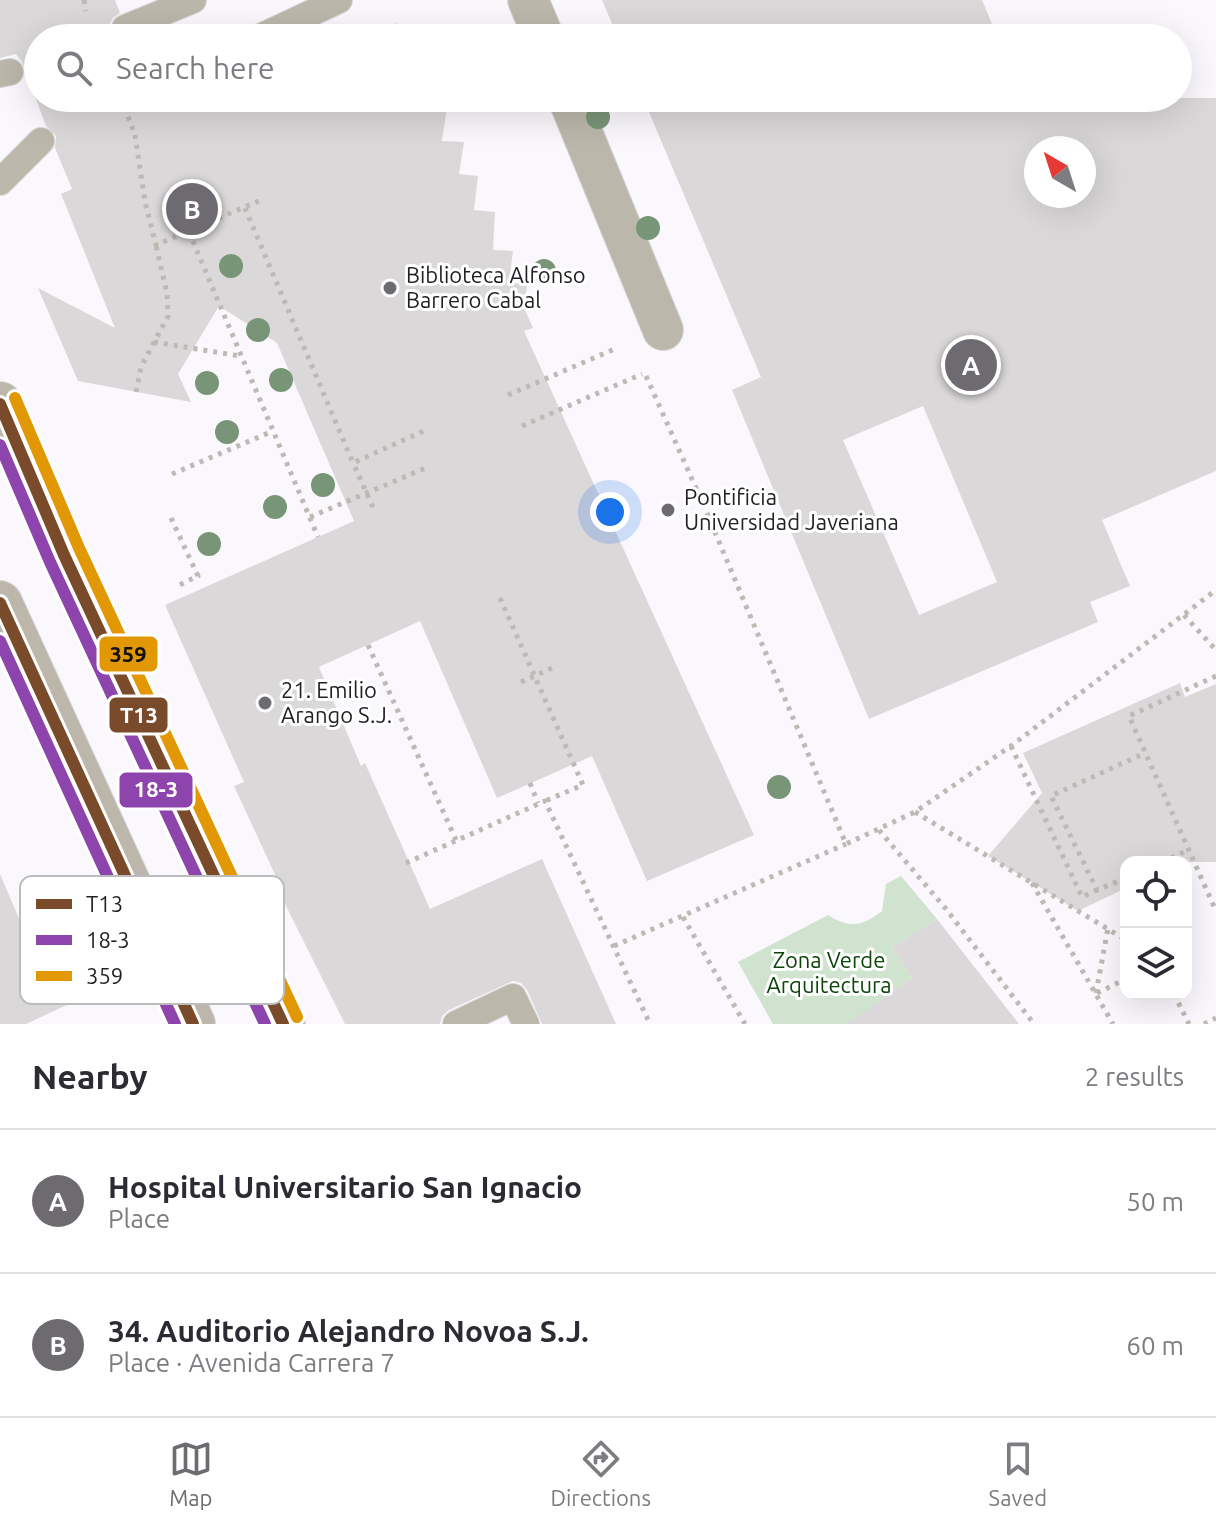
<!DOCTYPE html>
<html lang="en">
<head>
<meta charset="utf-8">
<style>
	body { margin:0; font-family:Ubuntu,sans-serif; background:#f2f2f3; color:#2b2b33 }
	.controls { position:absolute; right:24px; bottom:24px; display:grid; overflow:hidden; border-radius:16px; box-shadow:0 8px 32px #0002 }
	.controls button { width:72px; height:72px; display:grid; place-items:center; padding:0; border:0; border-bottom:2px solid #e1e1e2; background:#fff; color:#2b2b33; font:40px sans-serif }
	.compass { position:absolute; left:1024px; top:136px; width:72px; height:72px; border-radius:50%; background:#fff; box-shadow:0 8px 32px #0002; rotate:321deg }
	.you { position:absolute; left:610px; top:512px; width:28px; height:28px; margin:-20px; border:6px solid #fff; border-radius:50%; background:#1a73e8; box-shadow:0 0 0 12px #1a73e833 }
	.badge { display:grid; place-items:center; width:52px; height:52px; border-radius:50%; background:#6d6b6f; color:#fff; font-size:26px; font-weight:700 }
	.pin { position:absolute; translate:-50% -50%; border:4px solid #fff; box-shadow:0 2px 8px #0006 }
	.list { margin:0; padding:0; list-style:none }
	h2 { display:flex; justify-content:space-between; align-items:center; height:104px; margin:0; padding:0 32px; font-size:34px }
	h2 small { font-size:26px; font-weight:400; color:#7c7c81 }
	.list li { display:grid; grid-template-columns:52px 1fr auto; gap:24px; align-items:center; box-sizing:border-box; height:144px; padding:0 32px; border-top:2px solid #e1e1e2 }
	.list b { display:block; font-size:30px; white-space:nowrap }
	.list p { margin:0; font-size:26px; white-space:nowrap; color:#7c7c81 }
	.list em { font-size:26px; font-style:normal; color:#7c7c81 }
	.icon { flex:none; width:44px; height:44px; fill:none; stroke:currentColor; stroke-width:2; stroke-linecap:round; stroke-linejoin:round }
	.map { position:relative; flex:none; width:1216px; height:1024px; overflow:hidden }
	.search { position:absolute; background:#fff; box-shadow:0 8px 32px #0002; left:24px; right:24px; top:24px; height:88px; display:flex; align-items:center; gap:20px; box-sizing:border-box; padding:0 28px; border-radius:44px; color:#7c7c81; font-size:30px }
	.sheet { height:392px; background:#fff }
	nav { display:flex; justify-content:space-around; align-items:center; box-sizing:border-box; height:112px; border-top:2px solid #e1e1e2; background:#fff; font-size:22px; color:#7c7c81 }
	nav a { display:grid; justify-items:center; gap:4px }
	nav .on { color:#6d6b6f }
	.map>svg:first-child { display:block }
</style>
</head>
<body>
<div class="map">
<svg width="1216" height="1024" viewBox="0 0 1216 1024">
	<rect width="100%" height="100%" fill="#fbf8fd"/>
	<!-- green -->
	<path fill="#cfe3ce" d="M901,876L937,919L892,948L912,978L849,1024H773L738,962L828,915C850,929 863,926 882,911L886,884Z"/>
	<!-- building -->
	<g fill="#dbd8d9" fill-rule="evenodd">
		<polygon points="0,0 115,0 120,13 113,18 109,25 113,38 38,38 38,98 154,98 159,110 187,98 433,98 436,104 447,107 442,141 464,142 459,174 478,176 474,210 495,212 493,250 513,251 509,283 527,284 525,310 533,328 524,331 754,835 647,881 592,756 497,798 420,621 319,667 361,766 365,763 430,909 542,859 616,1024 542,1024 527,990 521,983 513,981 449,1010 442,1016 440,1024 345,1024 282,898 285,896 234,786 244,782 165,605 354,521 277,343 219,306 178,374 191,402 78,381 38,288 115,328 61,194 72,189 55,148 56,136 46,126 22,62 16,54 0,58"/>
		<polygon points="602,0 982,0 998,38 618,38"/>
		<polygon points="397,23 404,38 367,38"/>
		<path d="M643,98H1023L1029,112L1062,98H1216V471L1102,520L1130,586L1090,602L1098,622L869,719L732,390L761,377ZM1036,148H1084V196H1036ZM923,406L997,582L919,615L843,440Z"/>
		<polygon points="1180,683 1185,697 1216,684 1216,862 1126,862 1126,888 1078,911 988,856 1042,793 1023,753"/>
		<polygon points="0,874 32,949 66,934 88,995 26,1024 0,1024"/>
		<polygon points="937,919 1019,1024 847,1024 912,978 892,948"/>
	</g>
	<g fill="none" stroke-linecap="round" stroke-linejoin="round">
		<defs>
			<g id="service">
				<polyline points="125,28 193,0"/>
				<polyline points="258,38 339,0"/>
				<polyline points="0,74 10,72"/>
				<polyline points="0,182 41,141"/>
				<polyline points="456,1024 513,997 526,1024"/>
			</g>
			<g id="pedestrian">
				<polyline points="528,0 544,38"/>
				<polyline points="568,98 663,330"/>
			</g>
			<g id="primary">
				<polyline points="0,404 64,555 283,1024"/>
				<polyline points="0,603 193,1024"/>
			</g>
		</defs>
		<!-- service casing -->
		<use href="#service" stroke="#d8d6d9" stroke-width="28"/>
		<!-- pedestrian casing -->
		<use href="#pedestrian" stroke="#d8d6d9" stroke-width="42"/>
		<!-- primary casing -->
		<use href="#primary" stroke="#d8d6d9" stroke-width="46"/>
		<!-- path -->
		<g stroke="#bdbab4" stroke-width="5" stroke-dasharray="4 6" stroke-linecap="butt">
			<polyline points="84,0 86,11"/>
			<polyline points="135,135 145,202 156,245 261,200"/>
			<polyline points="245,208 353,463 428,429"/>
			<polyline points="189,232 318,537"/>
			<polyline points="154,342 240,356"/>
			<polyline points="646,376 704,506 846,844 915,812 1011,746 1216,590"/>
			<polyline points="136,392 141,367 168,316 167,293 156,246"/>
			<polyline points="508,395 617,348"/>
			<polyline points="522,426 642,374"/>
			<polyline points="172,474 273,431"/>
			<polyline points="310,517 428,467"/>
			<polyline points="171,518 198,576 175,587"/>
			<polyline points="500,598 583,785 545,801"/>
			<polyline points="1184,615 1216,650"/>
			<polyline points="368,645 456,840"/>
			<polyline points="1216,676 1129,716 1216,911"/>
			<polyline points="521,682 554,667"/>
			<polyline points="1011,746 1082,897 1097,890"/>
			<polyline points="530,783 538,803"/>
			<polyline points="915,812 1126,940"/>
			<polyline points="879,830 946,909 1034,1024"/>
			<polyline points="1162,862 1188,850"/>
			<polyline points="406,863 545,801 650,1024"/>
			<polyline points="1126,878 1097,890 1051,796 1145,753"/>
			<polyline points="1032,883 1113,1024"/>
			<polyline points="683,917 745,1024"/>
			<polyline points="614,946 846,844"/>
			<polyline points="1096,993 1108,928"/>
			<polyline points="1097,993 1126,979"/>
			<polyline points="1174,994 1189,1024"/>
			<polyline points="1204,1024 1216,1018"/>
		</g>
		<!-- service -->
		<use href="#service" stroke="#bbb7ab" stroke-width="26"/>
		<!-- pedestrian -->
		<use href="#pedestrian" stroke="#bbb7ab" stroke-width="40"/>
		<!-- primary -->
		<use href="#primary" stroke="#bdb7ab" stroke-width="44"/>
		<!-- path-bridge -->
		<g stroke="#bdbab4" stroke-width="5" stroke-dasharray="4 6" stroke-linecap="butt">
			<polyline points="121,98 135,135"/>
			<polyline points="355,467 375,512"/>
		</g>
		<defs>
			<g id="bus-1">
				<polyline points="0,404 64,555 283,1024"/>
				<polyline points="0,603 193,1024"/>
			</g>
			<g id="bus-2">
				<polyline points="0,445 50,562 265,1024"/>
				<polyline points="0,641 175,1024"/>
			</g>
			<polyline id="bus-3" points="15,398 79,548 297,1017"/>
		</defs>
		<!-- bus-1 casing -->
		<use href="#bus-1" stroke="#fff" stroke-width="18"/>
		<!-- bus-2 casing -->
		<use href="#bus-2" stroke="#fff" stroke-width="18"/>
		<!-- bus-3 casing -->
		<use href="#bus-3" stroke="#fff" stroke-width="18"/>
		<!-- bus-1 -->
		<use href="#bus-1" stroke="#7a4b2a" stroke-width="12"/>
		<!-- bus-2 -->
		<use href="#bus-2" stroke="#8e44ad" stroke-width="12"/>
		<!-- bus-3 -->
		<use href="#bus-3" stroke="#e29804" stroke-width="12"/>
	</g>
	<!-- trees -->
	<g fill="#789577">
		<circle cx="598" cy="117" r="12"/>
		<circle cx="648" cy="228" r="12"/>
		<circle cx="231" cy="266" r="12"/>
		<circle cx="544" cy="271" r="12"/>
		<circle cx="258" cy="330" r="12"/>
		<circle cx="281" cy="380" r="12"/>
		<circle cx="207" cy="383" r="12"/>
		<circle cx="227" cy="432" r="12"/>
		<circle cx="323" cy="485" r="12"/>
		<circle cx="275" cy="507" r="12"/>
		<circle cx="209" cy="544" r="12"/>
		<circle cx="779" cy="787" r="12"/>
	</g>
	<!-- markers -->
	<g fill="#6d6b6f" stroke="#fff" stroke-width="3">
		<circle cx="390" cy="288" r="8"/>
		<circle cx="668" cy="510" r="8"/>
		<circle cx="265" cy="703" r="8"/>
	</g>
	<g text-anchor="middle" stroke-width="6" stroke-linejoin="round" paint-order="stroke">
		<!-- poi labels -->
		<g font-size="22" fill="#211f23" stroke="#fff" text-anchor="start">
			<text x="406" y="283">Biblioteca Alfonso<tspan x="406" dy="25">Barrero Cabal</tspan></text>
			<text x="684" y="505">Pontificia<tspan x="684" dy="25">Universidad Javeriana</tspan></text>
			<text x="281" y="698">21. Emilio<tspan x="281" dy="25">Arango S.J.</tspan></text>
		</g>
		<!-- park labels -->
		<g font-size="22" fill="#0d4409" stroke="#fff">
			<text x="829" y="968">Zona Verde<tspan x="829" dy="25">Arquitectura</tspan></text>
		</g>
	</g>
	<!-- legend -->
	<rect x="20" y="876" width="264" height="128" rx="12" fill="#fff" stroke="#bcbcbd" stroke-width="2"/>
	<rect x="36" y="899" width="36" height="10" fill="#7a4b2a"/>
	<rect x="36" y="935" width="36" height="10" fill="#8e44ad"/>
	<rect x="36" y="971" width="36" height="10" fill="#e29804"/>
	<g font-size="22" fill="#211f23">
		<text x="86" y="912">T13</text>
		<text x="86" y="948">18-3</text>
		<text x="86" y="984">359</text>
	</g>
	<g stroke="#fff" stroke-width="3">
		<rect x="98" y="635" width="61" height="38" rx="8" fill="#e29804"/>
		<rect x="108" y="696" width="61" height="38" rx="8" fill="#7a4b2a"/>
		<rect x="118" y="771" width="76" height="38" rx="8" fill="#8e44ad"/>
	</g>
	<g font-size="22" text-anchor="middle" font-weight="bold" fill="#fff">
		<text x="139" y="723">T13</text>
		<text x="156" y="797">18-3</text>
	</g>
	<g font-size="22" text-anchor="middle" font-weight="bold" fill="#111">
		<text x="128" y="662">359</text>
	</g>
</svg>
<div class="controls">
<button><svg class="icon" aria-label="locate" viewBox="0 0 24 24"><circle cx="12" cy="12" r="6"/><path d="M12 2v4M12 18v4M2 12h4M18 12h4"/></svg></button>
<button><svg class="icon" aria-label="layers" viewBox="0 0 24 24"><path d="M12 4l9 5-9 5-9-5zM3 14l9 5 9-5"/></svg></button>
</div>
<svg class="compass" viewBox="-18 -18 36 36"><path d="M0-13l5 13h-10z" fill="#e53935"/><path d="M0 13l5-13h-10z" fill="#7c7c81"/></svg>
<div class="you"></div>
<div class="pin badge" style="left:971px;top:365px">A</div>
<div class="pin badge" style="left:192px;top:209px">B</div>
<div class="search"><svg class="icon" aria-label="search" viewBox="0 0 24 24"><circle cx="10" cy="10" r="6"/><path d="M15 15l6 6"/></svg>Search here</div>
</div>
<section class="sheet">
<h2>Nearby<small>2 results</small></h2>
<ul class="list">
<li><span class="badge">A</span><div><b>Hospital Universitario San Ignacio</b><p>Place</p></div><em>50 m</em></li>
<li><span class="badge">B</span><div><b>34. Auditorio Alejandro Novoa S.J.</b><p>Place · Avenida Carrera 7</p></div><em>60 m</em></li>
</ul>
</section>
<nav>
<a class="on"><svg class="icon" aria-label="map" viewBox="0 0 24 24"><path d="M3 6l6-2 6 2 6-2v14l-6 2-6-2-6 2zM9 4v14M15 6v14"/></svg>Map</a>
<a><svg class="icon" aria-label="directions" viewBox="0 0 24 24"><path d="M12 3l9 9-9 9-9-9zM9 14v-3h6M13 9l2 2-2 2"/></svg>Directions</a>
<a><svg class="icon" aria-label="saved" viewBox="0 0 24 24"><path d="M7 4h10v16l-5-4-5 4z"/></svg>Saved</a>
</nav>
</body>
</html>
